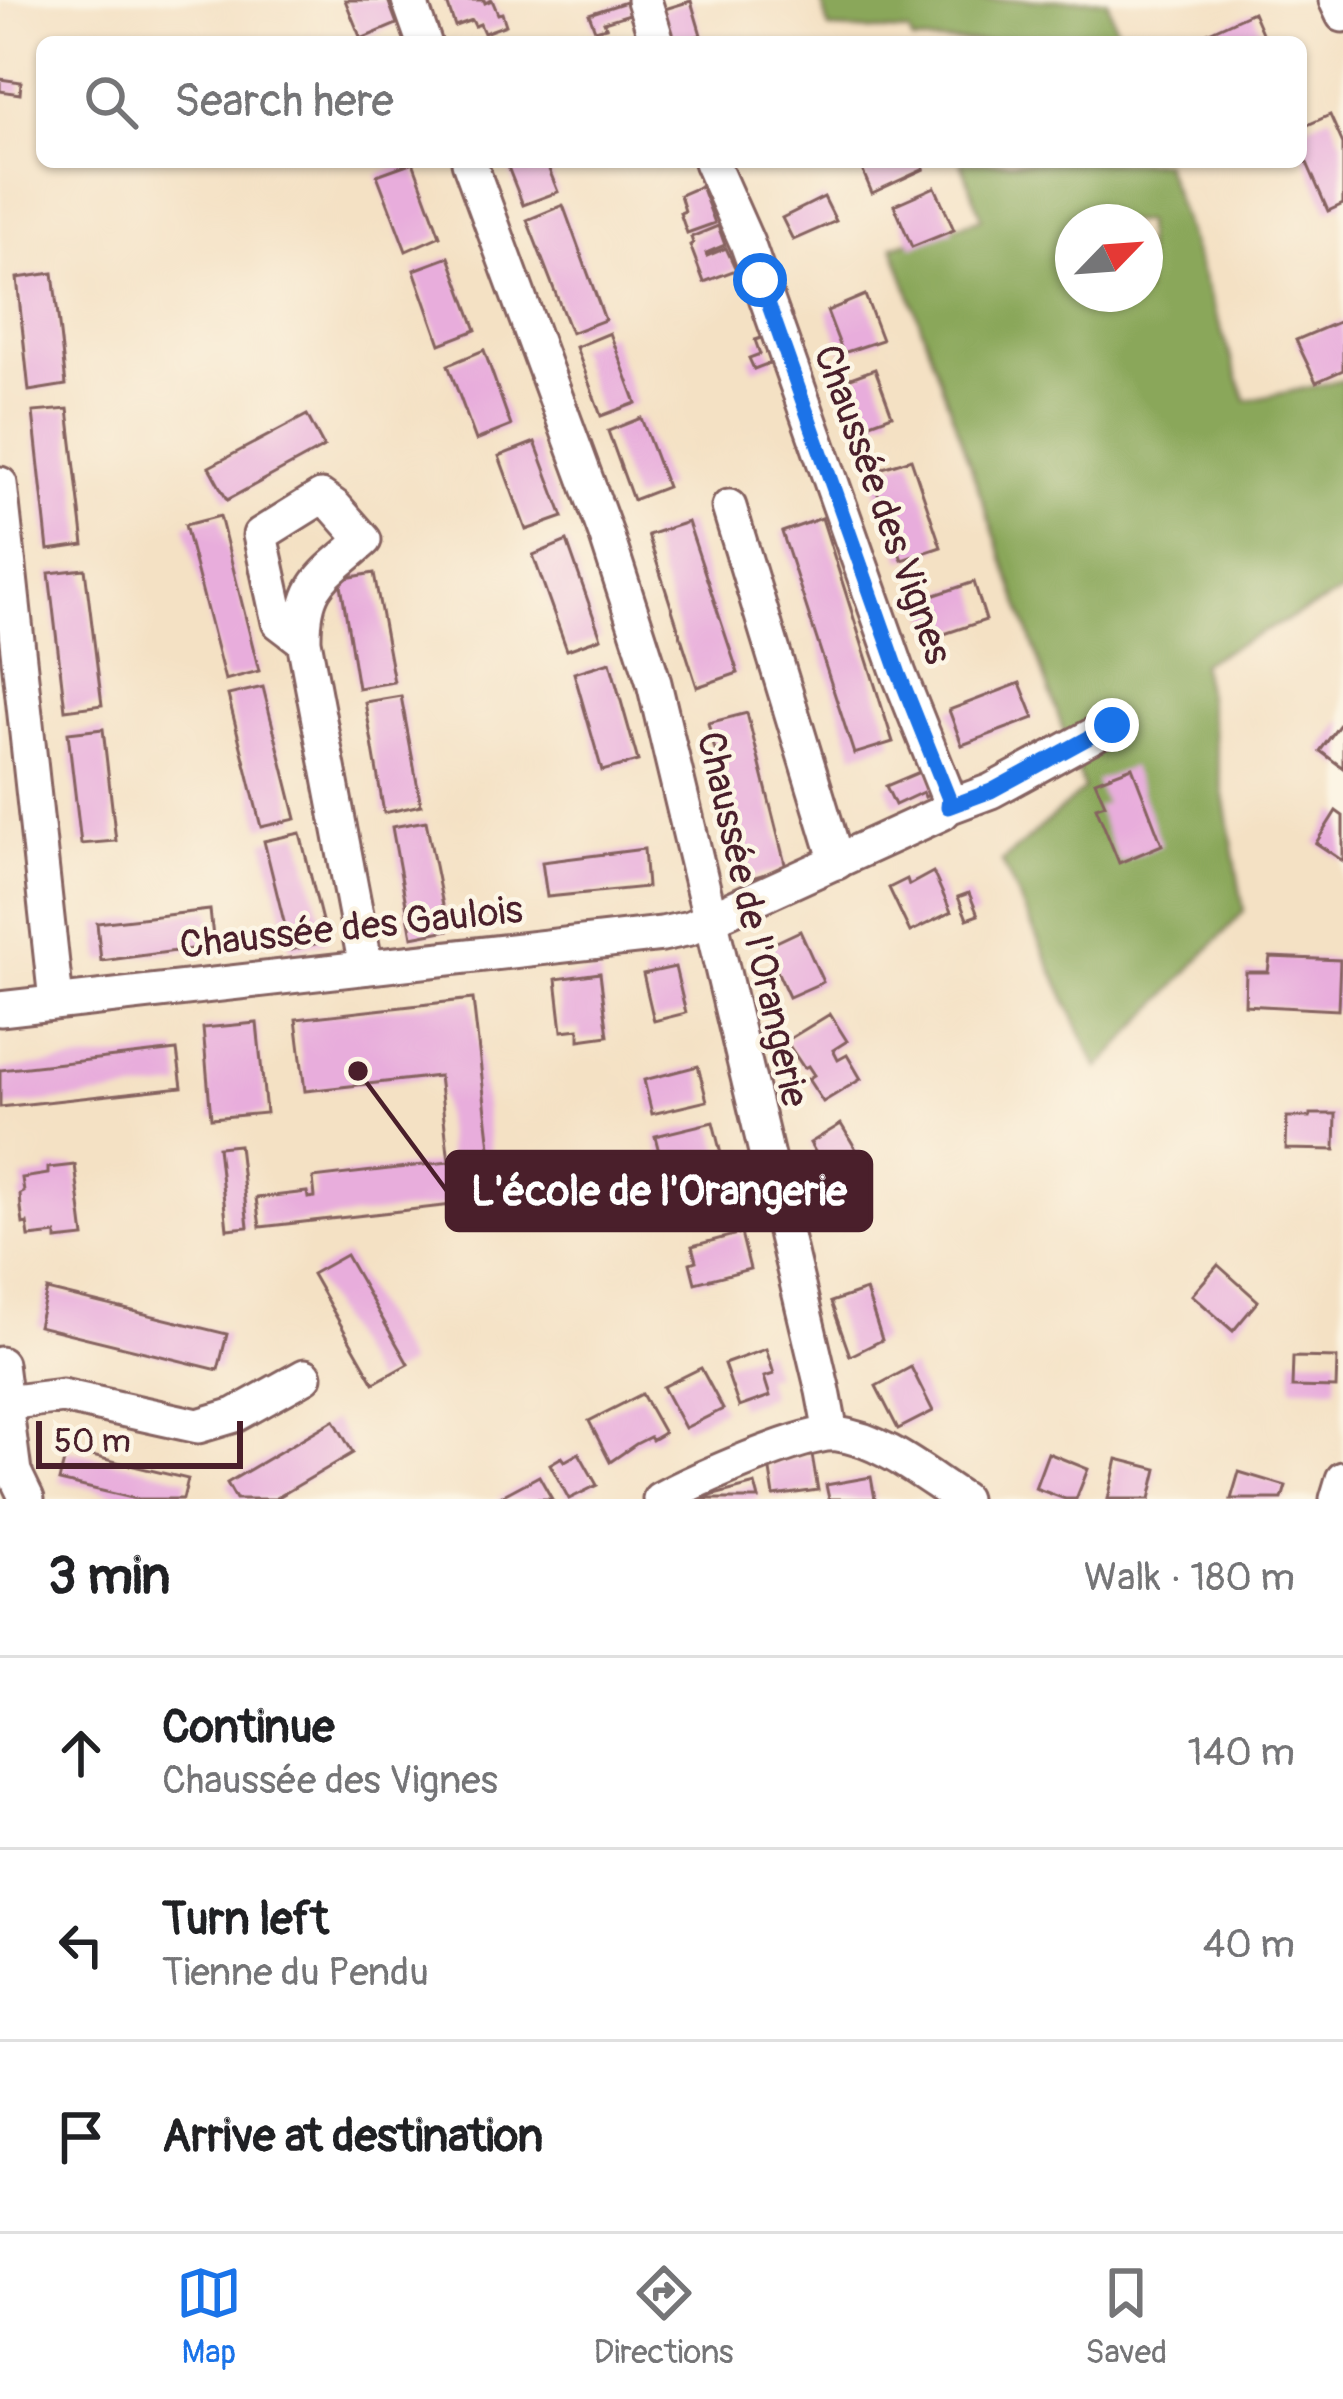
<!DOCTYPE html>
<html lang="en">
<head>
<meta charset="utf-8">
<style>
	body { margin:0; font-family:Pangolin,sans-serif; background:#f6f6f6; color:#202124 }
	.compass { position:absolute; left:1055px; top:204px; width:108px; height:108px; border-radius:50%; background:#fff; box-shadow:0 3px 9px #0004; rotate:65deg }
	.scale { position:absolute; left:36px; bottom:30px; width:207px; box-sizing:border-box; padding-left:12px; border:6px solid #4a1f2b; border-top:0; font-size:33px; line-height:42px; white-space:nowrap; color:#4a1f2b; -webkit-text-stroke:9px #fcf5e5; paint-order:stroke }
	.stop { position:absolute; width:36px; height:36px; margin:-27px; border:9px solid #1a73e8; border-radius:50%; background:#fff }
	.stop.end { background:#1a73e8; border-color:#fff; box-shadow:0 3px 12px #0008 }
	.list { margin:0; padding:0; list-style:none }
	h2 { display:flex; justify-content:space-between; align-items:center; height:156px; margin:0; padding:0 48px; font-size:51px }
	h2 small { font-size:39px; font-weight:400; color:#757577 }
	.list li { display:grid; grid-template-columns:78px 1fr auto; gap:36px; align-items:center; box-sizing:border-box; height:192px; padding:0 48px; border-top:3px solid #e0e0e0 }
	.list b { display:block; font-size:45px; white-space:nowrap }
	.list p { margin:0; font-size:39px; white-space:nowrap; color:#757577 }
	.list em { font-size:39px; font-style:normal; color:#757577 }
	.icon { flex:none; width:66px; height:66px; fill:none; stroke:currentColor; stroke-width:2; stroke-linecap:round; stroke-linejoin:round }
	.map { position:relative; flex:none; width:1343px; height:1499px; overflow:hidden }
	.search { position:absolute; background:#fff; box-shadow:0 3px 9px #0004; left:36px; right:36px; top:36px; height:132px; display:flex; align-items:center; gap:30px; box-sizing:border-box; padding:0 42px; border-radius:18px; color:#757577; font-size:45px }
	.sheet { height:732px; background:#fff }
	nav { display:flex; justify-content:space-around; align-items:center; box-sizing:border-box; height:168px; border-top:3px solid #e0e0e0; background:#fff; font-size:33px; color:#757577 }
	nav a { display:grid; justify-items:center; gap:6px }
	nav .on { color:#1a73e8 }
	.map>svg:first-child { display:block }
</style>
</head>
<body>
<div class="map">
<svg width="1343" height="1499" viewBox="0 0 1343 1499">
	<rect width="100%" height="100%" fill="#fcf5e5"/>
	<filter id="ink" filterUnits="userSpaceOnUse"><feTurbulence type="fractalNoise" baseFrequency=".00833" numOctaves="2"/><feDisplacementMap in="SourceGraphic" scale="24" xChannelSelector="R" yChannelSelector="G"/><feConvolveMatrix kernelMatrix="1 2 1 2 8 2 1 2 1" color-interpolation-filters="sRGB"/></filter>
	<filter id="wash" filterUnits="userSpaceOnUse"><feTurbulence type="fractalNoise" baseFrequency=".004" numOctaves="4" result="noise"/><feDisplacementMap in="SourceGraphic" scale="48" xChannelSelector="R" yChannelSelector="G"/><feGaussianBlur stdDeviation="2.7" result="paint"/><feColorMatrix in="noise" values="0 0 0 0 0 0 0 0 0 0 0 0 0 0 0 0 0 1.4 0 .05"/><feComposite in="paint" operator="in"/></filter>
	<g filter="url(#wash)">
		<rect width="100%" height="100%" fill="#f4e1c4"/>
		<!-- forest -->
		<g fill="#8aa75a" stroke="#6a6342" stroke-width="3" fill-rule="evenodd">
			<polygon points="821,0 1107,0 1121,42 913,42 909,32 829,29"/>
			<path d="M961,162H1163L1246,401L1343,380V592L1201,663L1244,911L1098,1069L1002,862L1084,789L893,246L982,218ZM1073,222H1145V294H1073Z"/>
		</g>
		<g id="blocks">
			<!-- building -->
			<g fill="#e8addc">
				<polygon points="345,0 388,0 397,24 361,39"/>
				<polygon points="446,0 484,0 485,3 492,0 498,14 502,13 506,25 484,33 480,24 475,26 472,20 455,26"/>
				<polygon points="629,1 633,13 604,22 606,27 595,30 589,14"/>
				<polygon points="691,1 701,35 677,42 663,42 655,12"/>
				<polygon points="1253,12 1266,42 1209,42 1205,34"/>
				<polygon points="0,79 21,82 20,94 0,91"/>
				<polygon points="1330,115 1343,144 1343,204 1328,211 1301,149 1301,128"/>
				<polygon points="413,162 440,236 406,251 377,175"/>
				<polygon points="506,162 546,162 558,192 523,205"/>
				<polygon points="859,162 921,162 924,169 872,193"/>
				<polygon points="701,186 715,223 687,233 680,213 685,211 680,195"/>
				<polygon points="935,187 954,230 912,247 894,205"/>
				<polygon points="824,197 836,221 793,240 782,218"/>
				<polygon points="563,205 605,320 571,333 527,220"/>
				<polygon points="718,226 725,245 706,253 707,256 726,248 736,270 704,282 690,245 693,243 691,237"/>
				<polygon points="449,257 476,330 440,344 414,270"/>
				<polygon points="53,273 66,385 29,391 17,278"/>
				<polygon points="865,295 882,340 843,353 827,311"/>
				<polygon points="1343,320 1343,370 1316,382 1296,340"/>
				<polygon points="610,333 636,403 601,416 576,347"/>
				<polygon points="764,337 775,361 754,369 749,358 760,354 755,340"/>
				<polygon points="484,350 511,426 476,440 448,365"/>
				<polygon points="875,369 892,415 857,428 840,382"/>
				<polygon points="68,409 84,545 48,550 33,412"/>
				<polygon points="307,415 324,447 227,500 209,467"/>
				<polygon points="641,418 667,487 633,500 608,431"/>
				<polygon points="535,442 563,517 526,530 499,456"/>
				<polygon points="911,459 941,547 902,560 870,472"/>
				<polygon points="220,516 259,671 225,680 185,525"/>
				<polygon points="822,518 893,742 854,754 782,532"/>
				<polygon points="688,522 738,673 697,687 648,535"/>
				<polygon points="567,541 601,638 567,650 533,555"/>
				<polygon points="85,569 102,705 65,710 49,573"/>
				<polygon points="374,573 394,682 358,688 340,579"/>
				<polygon points="974,582 986,620 935,637 923,599"/>
				<polygon points="610,662 638,761 602,771 574,673"/>
				<polygon points="1020,683 1034,718 962,745 949,710"/>
				<polygon points="263,687 296,819 261,827 228,695"/>
				<polygon points="401,696 421,805 384,813 365,702"/>
				<polygon points="747,713 786,868 748,879 708,723"/>
				<polygon points="1343,720 1343,768 1320,751"/>
				<polygon points="103,729 116,841 81,844 68,733"/>
				<polygon points="1132,767 1162,845 1119,863 1096,807 1105,804 1095,781"/>
				<polygon points="929,768 937,791 925,797 923,792 895,805 886,786"/>
				<polygon points="1336,811 1343,816 1343,861 1316,843"/>
				<polygon points="426,821 448,930 412,937 392,827"/>
				<polygon points="300,833 327,941 291,950 264,841"/>
				<polygon points="644,849 647,887 547,897 542,862"/>
				<polygon points="933,872 951,912 910,932 889,888 907,879 909,885"/>
				<polygon points="969,893 978,915 967,919 958,897"/>
				<polygon points="210,910 214,946 101,961 97,923"/>
				<polygon points="800,931 823,982 789,997 766,947"/>
				<polygon points="1270,957 1340,960 1338,1010 1245,1005 1246,972 1268,972"/>
				<polygon points="675,967 686,1013 654,1021 643,974"/>
				<polygon points="600,973 608,1036 579,1040 579,1029 562,1031 556,979"/>
				<polygon points="473,999 496,1200 260,1227 256,1198 307,1192 308,1198 315,1197 313,1178 449,1162 439,1076 305,1091 296,1019"/>
				<polygon points="830,1014 847,1041 833,1050 838,1060 847,1055 861,1079 823,1102 808,1079 814,1075 808,1066 804,1068 786,1041"/>
				<polygon points="257,1023 266,1113 211,1118 203,1028"/>
				<polygon points="177,1050 182,1087 0,1107 0,1070"/>
				<polygon points="698,1066 707,1101 652,1114 644,1080"/>
				<polygon points="1310,1114 1336,1114 1335,1150 1286,1149 1287,1117 1310,1117"/>
				<polygon points="713,1122 722,1158 664,1172 655,1136"/>
				<polygon points="841,1124 860,1156 828,1174 810,1143"/>
				<polygon points="239,1145 248,1227 227,1229 218,1147"/>
				<polygon points="75,1165 84,1237 56,1240 56,1234 29,1237 27,1223 23,1224 21,1208 20,1194 24,1192 22,1178 48,1174 48,1168"/>
				<polygon points="741,1233 750,1269 695,1283 690,1263 696,1261 692,1246"/>
				<polygon points="346,1255 408,1364 374,1383 312,1274"/>
				<polygon points="1218,1265 1258,1301 1233,1331 1192,1295"/>
				<polygon points="47,1290 227,1334 218,1370 38,1326"/>
				<polygon points="866,1290 882,1340 850,1356 831,1302"/>
				<polygon points="766,1349 774,1374 764,1377 770,1396 739,1407 724,1364"/>
				<polygon points="1293,1357 1337,1358 1336,1388 1292,1387"/>
				<polygon points="911,1367 933,1411 898,1429 876,1386"/>
				<polygon points="701,1368 723,1409 685,1428 663,1387"/>
				<polygon points="642,1394 664,1433 652,1440 650,1437 636,1444 610,1462 589,1421"/>
				<polygon points="334,1420 353,1453 275,1499 236,1499 227,1483"/>
				<polygon points="67,1450 188,1479 183,1499 136,1499 59,1481"/>
				<polygon points="579,1453 597,1485 569,1499 550,1464 562,1457 565,1461"/>
				<polygon points="1048,1453 1088,1469 1076,1499 1065,1499 1035,1488"/>
				<polygon points="812,1455 818,1490 774,1496 769,1464"/>
				<polygon points="1117,1459 1157,1469 1150,1499 1108,1499"/>
				<polygon points="1239,1472 1286,1486 1282,1499 1231,1499"/>
				<polygon points="539,1476 552,1499 496,1499"/>
				<polygon points="871,1477 875,1499 829,1499 826,1485"/>
				<polygon points="755,1484 759,1499 703,1499 703,1498"/>
			</g>
		</g>
	</g>
	<g filter="url(#ink)">
		<use href="#blocks" fill-opacity="0" stroke="#866361" stroke-width="3"/>
		<g fill="none" stroke-linecap="round" stroke-linejoin="round">
			<defs>
				<g id="minor">
					<polyline points="409,0 424,42"/>
					<polyline points="644,0 657,42"/>
					<polyline points="1336,0 1343,15"/>
					<polyline points="469,162 606,534 654,683 823,1391 831,1433"/>
					<polyline points="711,162 747,243 899,674 949,799 948,807"/>
					<polyline points="0,484 56,1001"/>
					<polyline points="729,507 837,862"/>
					<path d="M304,641C303,582 324,576 364,540L335,507L321,497L260,535L279,622L304,641L366,967"/>
					<polyline points="0,1009 662,934 690,928 942,813 948,807 991,791 1112,725"/>
					<polyline points="0,1364 14,1472 27,1499"/>
					<polyline points="5,1403 62,1396 198,1426 235,1415 305,1376"/>
					<path d="M660,1499C692,1482 806,1430 837,1434C883,1440 923,1474 962,1499"/>
					<polyline points="1337,1499 1343,1479"/>
				</g>
			</defs>
			<!-- minor casing -->
			<use href="#minor" stroke="#866361" stroke-width="39"/>
			<!-- minor -->
			<use href="#minor" stroke="#fff" stroke-width="33"/>
		</g>
	</g>
	<g fill="none" stroke-linecap="round" stroke-linejoin="round" filter="url(#ink)">
		<!-- route -->
		<polyline stroke="#1a73e8" stroke-width="15" points="760,280 899,674 949,799 948,807 991,791 1112,725"/>
	</g>
	<g text-anchor="middle" stroke-width="9" stroke-linejoin="round" paint-order="stroke">
		<!-- street labels -->
		<g font-size="39" fill="#4a1f2b" stroke="#fcf5e5">
			<text transform="translate(884 504) rotate(70)" y="14">Chaussée des Vignes</text>
			<text transform="translate(754 919) rotate(77)" y="14">Chaussée de l'Orangerie</text>
			<text transform="translate(351 926) rotate(-6)" y="14">Chaussée des Gaulois</text>
		</g>
	</g>
	<!-- callouts -->
	<path fill="none" stroke="#4a1f2b" stroke-width="4.5" d="M358 1071L447 1191"/>
	<circle fill="#4a1f2b" stroke="#fcf5e5" stroke-width="4.5" cx="358" cy="1071" r="12"/>
	<rect fill="#4a1f2b" stroke="#4a1f2b" stroke-width="4.5" x="447" y="1152" width="424" height="78" rx="12"/>
	<g font-size="42" text-anchor="middle" font-weight="bold" fill="#fff">
		<text x="659" y="1205">L'école de l'Orangerie</text>
	</g>
</svg>
<svg class="compass" viewBox="-18 -18 36 36"><path d="M0-13l5 13h-10z" fill="#e53935"/><path d="M0 13l5-13h-10z" fill="#757577"/></svg>
<div class="scale">50 m</div>
<div class="stop" style="left:760px;top:280px"></div>
<div class="stop end" style="left:1112px;top:725px"></div>
<div class="search"><svg class="icon" aria-label="search" viewBox="0 0 24 24"><circle cx="10" cy="10" r="6"/><path d="M15 15l6 6"/></svg>Search here</div>
</div>
<section class="sheet">
<h2>3 min<small>Walk · 180 m</small></h2>
<ul class="list">
<li><svg class="icon" aria-label="ahead" viewBox="0 0 24 24"><path d="M12 20V5M6 11l6-6 6 6"/></svg><div><b>Continue</b><p>Chaussée des Vignes</p></div><em>140 m</em></li>
<li><svg class="icon" aria-label="left" viewBox="0 0 24 24"><path d="M17 20v-9H6M10 6l-5 5 5 5"/></svg><div><b>Turn left</b><p>Tienne du Pendu</p></div><em>40 m</em></li>
<li><svg class="icon" aria-label="arrive" viewBox="0 0 24 24"><path d="M6 21V4h12l-3 4 3 4H6"/></svg><div><b>Arrive at destination</b></div></li>
</ul>
</section>
<nav>
<a class="on"><svg class="icon" aria-label="map" viewBox="0 0 24 24"><path d="M3 6l6-2 6 2 6-2v14l-6 2-6-2-6 2zM9 4v14M15 6v14"/></svg>Map</a>
<a><svg class="icon" aria-label="directions" viewBox="0 0 24 24"><path d="M12 3l9 9-9 9-9-9zM9 14v-3h6M13 9l2 2-2 2"/></svg>Directions</a>
<a><svg class="icon" aria-label="saved" viewBox="0 0 24 24"><path d="M7 4h10v16l-5-4-5 4z"/></svg>Saved</a>
</nav>
</body>
</html>
